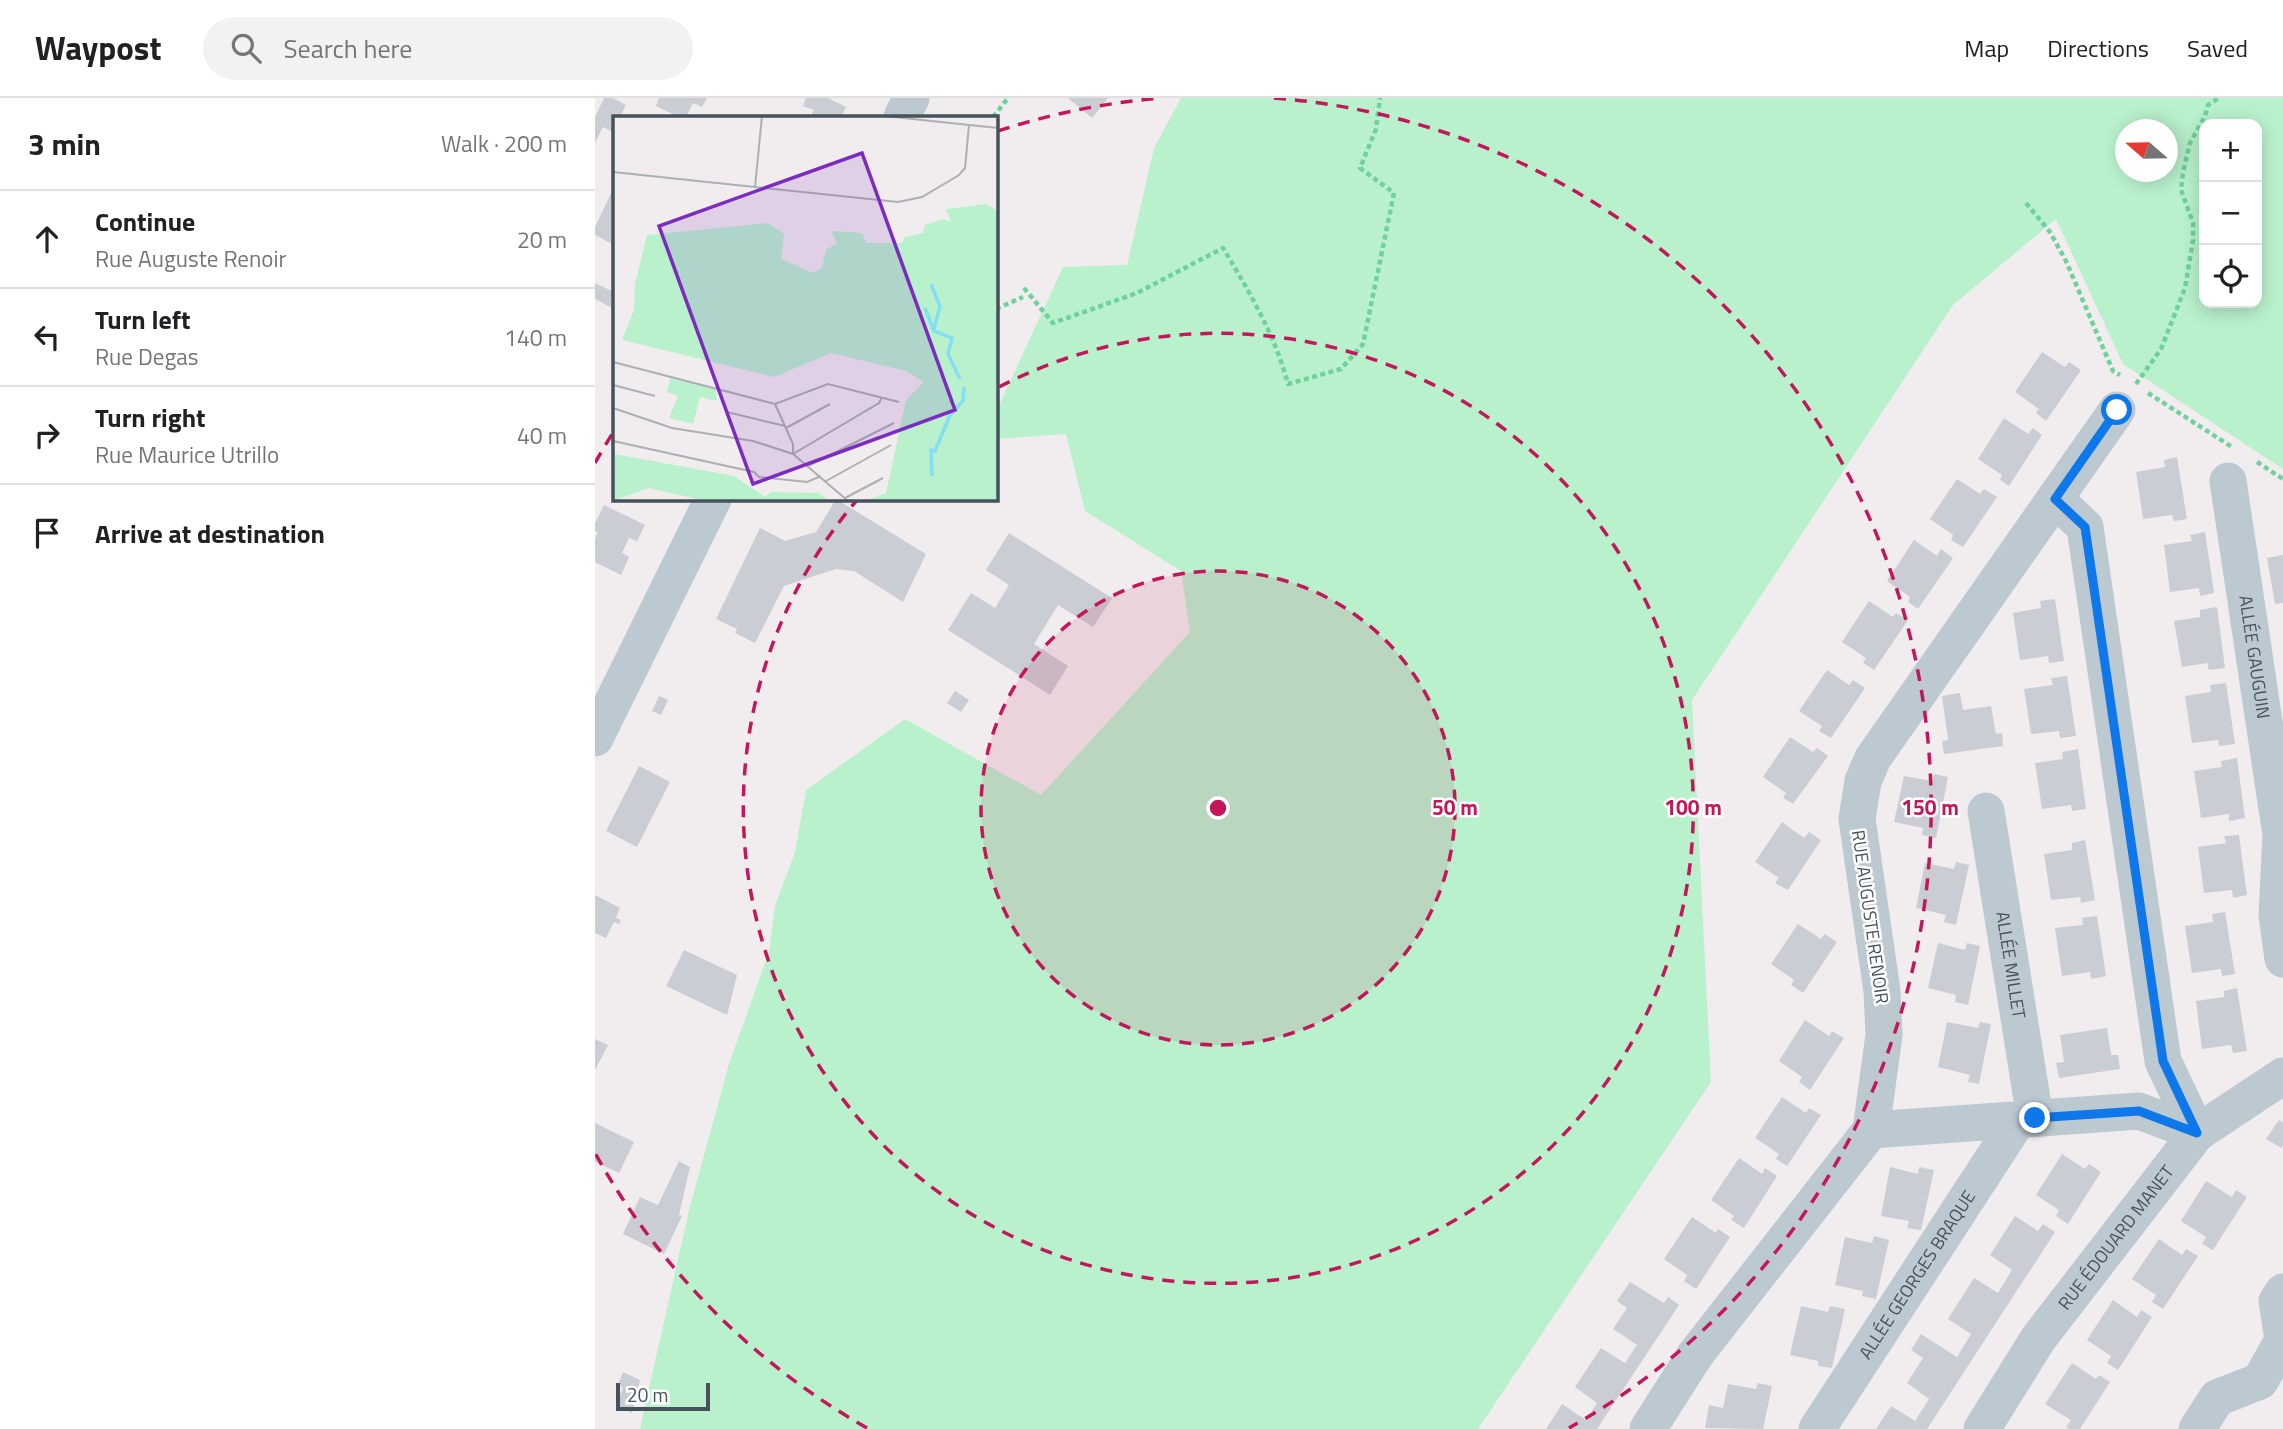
<!DOCTYPE html>
<html lang="en">
<head>
<meta charset="utf-8">
<style>
	body { margin:0; font-family:"Titillium Web",sans-serif; background:#f2f2f2; color:#202124 }
	.controls { position:absolute; right:21px; top:21px; display:grid; overflow:hidden; border-radius:14px; box-shadow:0 4px 18px #0003 }
	.controls button { width:63px; height:63px; display:grid; place-items:center; padding:0; border:0; border-bottom:2px solid #e0e0e0; background:#fff; color:#202124; font:35px sans-serif }
	.compass { position:absolute; left:1520px; top:21px; width:63px; height:63px; border-radius:50%; background:#fff; box-shadow:0 4px 18px #0003; rotate:290deg }
	.scale { position:absolute; left:21px; bottom:18px; width:94px; box-sizing:border-box; padding-left:7px; border:4px solid #45525c; border-top:0; font-size:19px; line-height:24px; white-space:nowrap; color:#45525c; -webkit-text-stroke:5px #fff; paint-order:stroke }
	.stop { position:absolute; width:21px; height:21px; margin:-16px; border:5px solid #0e78ea; border-radius:50%; background:#fff }
	.stop.end { background:#0e78ea; border-color:#fff; box-shadow:0 2px 7px #0008 }
	.list { margin:0; padding:0; list-style:none }
	h2 { display:flex; justify-content:space-between; align-items:center; height:91px; margin:0; padding:0 28px; font-size:30px }
	h2 small { font-size:23px; font-weight:400; color:#757577 }
	.list li { display:grid; grid-template-columns:46px 1fr auto; gap:21px; align-items:center; box-sizing:border-box; height:98px; padding:0 28px; border-top:2px solid #e0e0e0 }
	.list b { display:block; font-size:26px; white-space:nowrap }
	.list p { margin:0; font-size:23px; white-space:nowrap; color:#757577 }
	.list em { font-size:23px; font-style:normal; color:#757577 }
	.icon { flex:none; width:38px; height:38px; fill:none; stroke:currentColor; stroke-width:2; stroke-linecap:round; stroke-linejoin:round }
	.map { position:relative; flex:none; width:1688px; height:1331px; overflow:hidden }
	header { display:flex; align-items:center; gap:42px; box-sizing:border-box; height:98px; padding:0 35px; background:#fff; border-bottom:2px solid #e0e0e0 }
	header strong { font-size:33px }
	nav { display:flex; gap:38px; margin-inline-start:auto; font-size:24px }
	.search { width:490px; height:63px; background:#f2f2f2; display:flex; align-items:center; gap:18px; box-sizing:border-box; padding:0 24px; border-radius:38px; color:#757577; font-size:26px }
	main { display:flex }
	aside { flex:1; background:#fff }
	.map>svg:first-child { display:block }
</style>
</head>
<body>
<header>
<strong>Waypost</strong>
<div class="search"><svg class="icon" aria-label="search" viewBox="0 0 24 24"><circle cx="10" cy="10" r="6"/><path d="M15 15l6 6"/></svg>Search here</div>
<nav><a>Map</a><a>Directions</a><a>Saved</a></nav>
</header>
<main>
<aside>
<h2>3 min<small>Walk · 200 m</small></h2>
<ul class="list">
<li><svg class="icon" aria-label="ahead" viewBox="0 0 24 24"><path d="M12 20V5M6 11l6-6 6 6"/></svg><div><b>Continue</b><p>Rue Auguste Renoir</p></div><em>20 m</em></li>
<li><svg class="icon" aria-label="left" viewBox="0 0 24 24"><path d="M17 20v-9H6M10 6l-5 5 5 5"/></svg><div><b>Turn left</b><p>Rue Degas</p></div><em>140 m</em></li>
<li><svg class="icon" aria-label="right" viewBox="0 0 24 24"><path d="M7 20v-9h11M14 6l5 5-5 5"/></svg><div><b>Turn right</b><p>Rue Maurice Utrillo</p></div><em>40 m</em></li>
<li><svg class="icon" aria-label="arrive" viewBox="0 0 24 24"><path d="M6 21V4h12l-3 4 3 4H6"/></svg><div><b>Arrive at destination</b></div></li>
</ul>
</aside>
<div class="map">
<svg width="1688" height="1331" viewBox="0 0 1688 1331">
	<rect width="100%" height="100%" fill="#f1edee"/>
	<!-- green -->
	<path fill="#b9f1cc" fill-rule="evenodd" d="M586,0H1688V371L1528,266L1461,121L1358,207L1097,602L1116,984L883,1331H45L94,1112L134,966L174,854L180,808L200,754L211,692L310,621L446,697L595,534L586,473L490,413L471,336L401,341V314L468,169L532,167L559,50ZM1609,26H1662V205H1609ZM1531,32H1573V74H1531Z"/>
	<!-- building -->
	<g fill="#cacdd3">
		<polygon points="9,0 18,0 31,7 25,19 19,19 18,34 8,29 0,45 0,19"/>
		<polygon points="64,0 112,0 107,9 98,5 91,19 84,19 61,8"/>
		<polygon points="211,0 233,0 251,9 246,19 215,19 219,12 208,8"/>
		<polygon points="473,0 513,0 497,20"/>
		<polygon points="19,89 19,147 0,137 0,129"/>
		<polygon points="0,185 19,194 19,211 0,201"/>
		<polygon points="1447,254 1470,269 1474,264 1486,272 1451,323 1441,315 1444,311 1420,294"/>
		<polygon points="1409,320 1433,336 1438,330 1447,337 1414,388 1405,382 1407,377 1383,361"/>
		<polygon points="1582,359 1592,421 1579,423 1577,417 1548,421 1541,374 1570,369 1569,362"/>
		<polygon points="1362,381 1385,396 1389,391 1402,399 1368,449 1356,442 1358,437 1335,421"/>
		<polygon points="241,401 331,456 308,504 259,473 241,471 189,488 160,545 140,535 142,531 121,521 165,430 190,443 221,434"/>
		<polygon points="9,407 50,427 42,443 34,440 27,455 34,459 26,477 0,464 0,440 3,434 0,433 0,425"/>
		<polygon points="1610,434 1619,495 1605,498 1604,490 1575,494 1569,447 1597,443 1595,437"/>
		<polygon points="414,435 517,500 498,529 463,507 439,546 473,568 455,597 353,532 376,495 400,510 414,487 391,472"/>
		<polygon points="1319,442 1342,458 1346,451 1358,460 1323,511 1313,504 1315,499 1292,483"/>
		<polygon points="1688,457 1688,505 1680,506 1672,460"/>
		<polygon points="1460,501 1469,563 1454,565 1453,558 1425,562 1418,515 1446,510 1445,503"/>
		<polygon points="1274,503 1298,519 1301,515 1313,522 1279,572 1268,565 1271,560 1247,544"/>
		<polygon points="1622,509 1630,570 1614,572 1612,565 1587,569 1579,523 1605,519 1605,512"/>
		<polygon points="1232,572 1254,587 1258,582 1270,590 1236,640 1224,633 1227,628 1204,613"/>
		<polygon points="1472,578 1481,638 1465,640 1464,633 1436,636 1429,591 1458,587 1456,580"/>
		<polygon points="1631,585 1640,646 1624,648 1623,642 1597,645 1590,598 1616,594 1615,587"/>
		<polygon points="360,593 374,602 366,614 352,605"/>
		<polygon points="1365,595 1368,612 1396,608 1401,636 1407,635 1408,648 1349,656 1347,643 1353,642 1347,598"/>
		<polygon points="64,598 73,602 66,617 57,613"/>
		<polygon points="1195,639 1218,654 1222,650 1233,658 1198,706 1188,700 1191,695 1168,679"/>
		<polygon points="1483,651 1491,711 1477,713 1476,707 1447,711 1440,665 1468,661 1467,654"/>
		<polygon points="1642,660 1650,720 1634,723 1634,716 1606,720 1599,673 1627,669 1626,663"/>
		<polygon points="44,668 75,684 42,749 11,733"/>
		<polygon points="1339,676 1353,679 1341,740 1327,737 1328,730 1299,724 1309,678 1337,683"/>
		<polygon points="1187,724 1209,740 1214,734 1226,742 1193,792 1180,785 1184,780 1160,764"/>
		<polygon points="1644,737 1652,797 1638,800 1637,792 1609,795 1603,749 1631,745 1629,738"/>
		<polygon points="1490,742 1500,802 1486,805 1485,799 1456,802 1449,756 1477,752 1477,745"/>
		<polygon points="1361,764 1374,767 1361,827 1349,824 1351,817 1321,810 1330,765 1359,771"/>
		<polygon points="0,797 25,810 21,820 26,822 24,826 19,824 11,840 0,835"/>
		<polygon points="1630,814 1640,876 1627,878 1626,871 1597,875 1590,828 1618,824 1617,816"/>
		<polygon points="1502,818 1511,878 1496,881 1495,874 1467,878 1460,830 1488,827 1487,820"/>
		<polygon points="1203,826 1226,841 1230,836 1242,844 1208,895 1196,887 1199,882 1176,866"/>
		<polygon points="1343,845 1370,852 1372,845 1385,848 1373,907 1360,904 1361,897 1333,890"/>
		<polygon points="89,852 142,877 132,917 71,888"/>
		<polygon points="1642,890 1652,953 1638,955 1636,947 1607,951 1601,903 1629,899 1629,893"/>
		<polygon points="1210,922 1234,938 1237,933 1249,940 1215,992 1204,984 1207,979 1184,963"/>
		<polygon points="1352,924 1383,930 1385,924 1396,926 1384,986 1373,984 1375,977 1343,969"/>
		<polygon points="1512,930 1516,957 1523,957 1525,971 1464,980 1461,965 1469,964 1465,937"/>
		<polygon points="0,941 13,947 0,972"/>
		<polygon points="1187,999 1211,1015 1214,1010 1226,1017 1192,1068 1181,1061 1184,1056 1160,1040"/>
		<polygon points="1684,1022 1688,1025 1688,1047 1686,1050 1671,1041"/>
		<polygon points="0,1025 39,1044 24,1075 0,1064"/>
		<polygon points="1467,1056 1490,1071 1494,1066 1506,1074 1473,1126 1461,1118 1464,1112 1441,1097"/>
		<polygon points="1144,1060 1167,1076 1170,1070 1182,1078 1149,1130 1136,1122 1139,1118 1116,1102"/>
		<polygon points="84,1063 95,1069 84,1117 87,1118 69,1156 28,1136 45,1099 63,1107"/>
		<polygon points="1295,1069 1323,1076 1324,1069 1339,1072 1326,1132 1312,1130 1314,1123 1286,1118"/>
		<polygon points="1611,1083 1637,1099 1641,1092 1652,1099 1618,1152 1607,1146 1611,1139 1586,1123"/>
		<polygon points="1420,1118 1443,1133 1448,1126 1460,1134 1332,1331 1281,1331 1296,1308 1320,1323 1334,1301 1312,1285 1328,1260 1316,1252 1326,1236 1362,1259 1376,1236 1353,1221 1379,1180 1403,1195 1406,1190 1417,1172 1395,1157"/>
		<polygon points="1097,1119 1121,1135 1123,1131 1135,1139 1101,1191 1089,1183 1092,1177 1069,1161"/>
		<polygon points="1279,1138 1294,1142 1281,1201 1267,1198 1268,1193 1240,1187 1250,1139 1277,1145"/>
		<polygon points="1564,1141 1587,1157 1591,1151 1603,1158 1568,1211 1557,1204 1561,1197 1537,1181"/>
		<polygon points="1035,1184 1069,1205 1073,1199 1084,1207 1002,1331 951,1331 967,1306 991,1322 1002,1305 980,1289 1006,1250 1030,1265 1042,1247 1018,1231 1032,1210 1022,1203"/>
		<polygon points="1518,1202 1542,1219 1546,1212 1557,1219 1523,1272 1512,1265 1516,1258 1492,1242"/>
		<polygon points="1206,1208 1233,1214 1235,1208 1250,1211 1237,1270 1223,1268 1223,1263 1195,1257"/>
		<polygon points="1477,1265 1501,1281 1504,1277 1515,1284 1485,1331 1475,1331 1471,1329 1476,1322 1450,1306"/>
		<polygon points="28,1274 45,1282 37,1315 21,1308 28,1290 23,1287"/>
		<polygon points="1163,1285 1177,1288 1168,1331 1110,1330 1114,1307 1128,1310 1133,1286 1161,1291"/>
	</g>
	<g fill="none" stroke-linecap="round" stroke-linejoin="round">
		<!-- path -->
		<g stroke="#6fd19c" stroke-width="4.5" stroke-dasharray="5 3.5" stroke-linecap="butt">
			<polyline points="398,19 413,0"/>
			<polyline points="1431,105 1455,134 1471,163 1518,273 1525,277"/>
			<path d="M429,190L458,225L542,195L628,150C654,193 680,237 693,286L746,271L768,246L799,95L765,70L781,31L785,0"/>
			<polyline points="401,211 428,199"/>
			<polyline points="1541,286 1566,251 1590,190 1598,142 1598,125 1586,92 1588,74 1595,45 1610,18 1613,7 1624,0"/>
			<polyline points="1553,295 1637,349"/>
			<polyline points="1662,364 1688,381"/>
		</g>
		<!-- street -->
		<g stroke="#bdc9d1" stroke-width="37">
			<polyline points="307,19 316,0"/>
			<path id="s1" d="M1633,383L1686,737L1682,817L1688,861"/>
			<polyline points="1460,401 1490,429 1568,963 1602,1035"/>
			<polyline points="0,640 118,401"/>
			<path id="s2" d="M1391,713L1440,1020"/>
			<polyline points="1276,1032 1544,1013 1602,1035"/>
			<polyline points="1053,1331 1100,1257 1276,1032 1289,937 1287,893 1262,721 1268,683 1278,660 1522,312"/>
			<path id="s3" d="M1222,1331L1423,1022"/>
			<path id="s4" d="M1387,1331L1443,1241L1602,1035L1688,978"/>
			<polyline points="1602,1331 1622,1300 1665,1283 1688,1242 1682,1203 1688,1194"/>
		</g>
	</g>
	<g fill="none" stroke-linecap="round" stroke-linejoin="round">
		<!-- route -->
		<polyline stroke="#0e78ea" stroke-width="9" points="1440,1020 1544,1013 1602,1035 1568,963 1490,429 1460,401 1522,312"/>
	</g>
	<!-- distance rings -->
	<circle cx="623" cy="710" r="237" fill="#c2185b" fill-opacity=".12"/>
	<g fill="none" stroke="#c2185b" stroke-width="3.5" stroke-dasharray="12 9">
		<circle cx="623" cy="710" r="237"/>
		<path d="M404 289A475 475 0 1 1 262 402"/>
		<path d="M272 1330A712 712 0 0 1 0 1055M0 365A712 712 0 0 1 19 333M403 33A712 712 0 0 1 567 0M679 0A712 712 0 0 1 974 1330"/>
	</g>
	<g text-anchor="middle" stroke-width="5" stroke-linejoin="round" paint-order="stroke">
		<!-- street labels -->
		<g font-size="18" fill="#45525c" stroke="#fff">
			<text dy="6" stroke="none"><textPath href="#s1" startOffset="178">ALLÉE GAUGUIN</textPath></text>
			<text transform="translate(1275 819) rotate(82)" y="6">RUE AUGUSTE RENOIR</text>
			<text dy="6" stroke="none"><textPath href="#s2" startOffset="156">ALLÉE MILLET</textPath></text>
			<text dy="6" stroke="none"><textPath href="#s4" startOffset="234">RUE ÉDOUARD MANET</textPath></text>
			<text dy="6" stroke="none"><textPath href="#s3" startOffset="184">ALLÉE GEORGES BRAQUE</textPath></text>
		</g>
	</g>
	<!-- overview -->
	<g transform="translate(18 18)">
		<rect width="385" height="385" fill="#f1edee"/>
		<path d="M373,88L385,95V385L254,384L273,377L293,284L311,266L293,255L218,237L161,261L9,224L21,194L22,168L34,119L155,107L171,118L168,143L200,157L209,152L213,134L224,127L218,115L249,117L253,127H289L292,121L310,117L312,109L331,103L338,106L333,93ZM57,262L103,273L104,285L87,281L80,308L56,302L65,280L54,276ZM2,338L121,360L152,381L158,376L206,377L217,385H92L36,372L0,385Z" fill="#b9f1cc"/>
		<path fill="none" stroke="#83dff1" stroke-width="3.5" d="M318,168L327,190L321,213M312,192L321,215L339,222L335,238L347,263M319,360L318,334L322,335L337,299L350,285L351,271"/>
		<path fill="none" stroke="#acafb4" stroke-width="2" d="M271,0L385,12M0,56L285,86L309,81L346,59L352,52L356,9M142,71L149,0M0,246L162,288L215,268L286,286M0,269L42,280M162,288L180,328V338M0,292L59,312L140,325L180,338L235,385M114,296L172,310M173,312L217,288M0,325L141,356L146,361L194,366L208,360M180,338L266,287L269,281M195,350L281,307M213,365L278,329M232,382L270,362"/>
		<path fill="#7b2cbf" fill-opacity="0.15" stroke="#7b2cbf" stroke-width="3.5" d="M249,37L342,294L140,368L46,110Z"/>
		<rect width="385" height="385" fill="none" stroke="#45525c" stroke-width="3.5"/>
	</g>
	<circle cx="623" cy="710" r="10" fill="#c2185b" stroke="#fff" stroke-width="3.5"/>
	<g font-size="21" text-anchor="middle" font-weight="bold" fill="#c2185b" stroke="#fff" stroke-width="5" stroke-linejoin="round" paint-order="stroke">
		<text x="860" y="717">50 m</text>
		<text x="1098" y="717">100 m</text>
		<text x="1335" y="717">150 m</text>
	</g>
</svg>
<div class="controls">
<button>+</button>
<button>−</button>
<button><svg class="icon" aria-label="locate" viewBox="0 0 24 24"><circle cx="12" cy="12" r="6"/><path d="M12 2v4M12 18v4M2 12h4M18 12h4"/></svg></button>
</div>
<svg class="compass" viewBox="-18 -18 36 36"><path d="M0-13l5 13h-10z" fill="#e53935"/><path d="M0 13l5-13h-10z" fill="#757577"/></svg>
<div class="scale">20 m</div>
<div class="stop" style="left:1522px;top:312px"></div>
<div class="stop end" style="left:1440px;top:1020px"></div>
</div>
</main>
</body>
</html>
